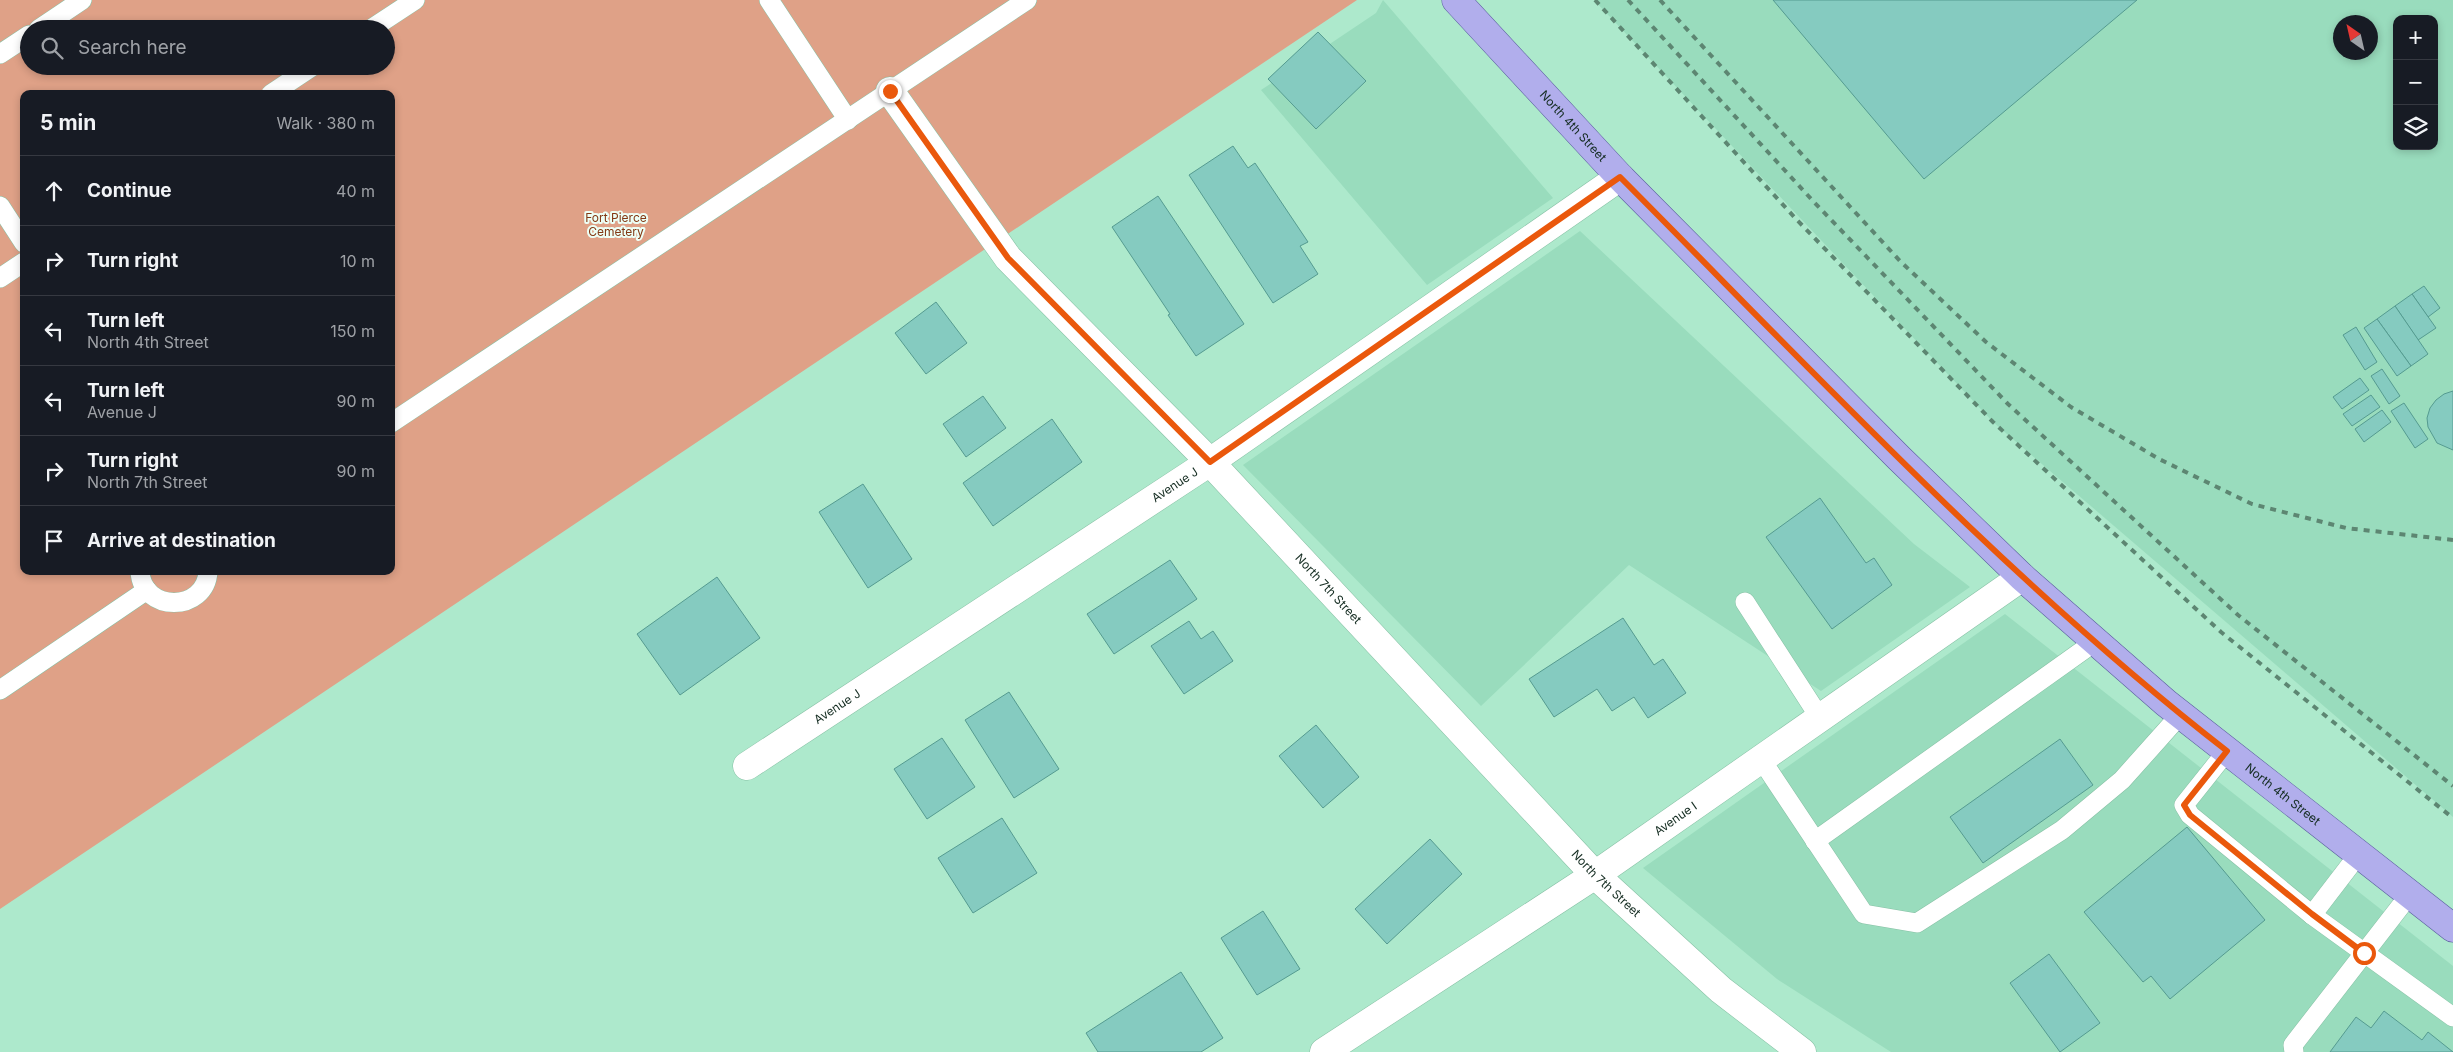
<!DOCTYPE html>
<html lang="en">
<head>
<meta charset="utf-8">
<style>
	body { margin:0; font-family:Inter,sans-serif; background:#20242c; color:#f1f3f6 }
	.controls { position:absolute; right:15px; top:15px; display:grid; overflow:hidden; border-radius:10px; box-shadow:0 2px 8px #0003 }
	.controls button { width:45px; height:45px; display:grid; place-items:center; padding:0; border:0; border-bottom:1px solid #363941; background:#171b24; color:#f1f3f6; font:25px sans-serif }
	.compass { position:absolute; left:2333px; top:15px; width:45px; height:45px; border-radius:50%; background:#171b24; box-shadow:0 2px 8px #0003; rotate:326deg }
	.stop { position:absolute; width:15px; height:15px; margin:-11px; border:4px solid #ea580c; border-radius:50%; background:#fff }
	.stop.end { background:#ea580c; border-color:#fff; box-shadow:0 1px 5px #0008 }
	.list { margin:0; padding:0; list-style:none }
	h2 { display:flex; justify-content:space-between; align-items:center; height:65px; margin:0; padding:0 20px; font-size:21px }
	h2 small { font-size:16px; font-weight:400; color:#9ea1a6 }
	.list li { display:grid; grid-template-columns:32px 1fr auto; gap:15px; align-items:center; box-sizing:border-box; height:70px; padding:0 20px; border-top:1px solid #363941 }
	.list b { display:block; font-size:19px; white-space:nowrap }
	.list p { margin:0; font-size:16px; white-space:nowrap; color:#9ea1a6 }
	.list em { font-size:16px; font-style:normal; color:#9ea1a6 }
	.icon { flex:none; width:28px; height:28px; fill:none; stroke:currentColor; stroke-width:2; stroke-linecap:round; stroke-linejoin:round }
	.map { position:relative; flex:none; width:2453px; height:1052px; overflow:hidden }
	.search { position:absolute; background:#171b24; box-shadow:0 2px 8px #0003; left:20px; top:20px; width:375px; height:55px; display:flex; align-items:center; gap:12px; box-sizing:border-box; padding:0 18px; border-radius:28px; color:#9ea1a6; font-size:19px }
	.panel { position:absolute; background:#171b24; box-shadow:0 2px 8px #0003; left:20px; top:90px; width:375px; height:485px; border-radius:10px }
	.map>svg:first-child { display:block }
</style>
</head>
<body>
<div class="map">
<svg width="2453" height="1052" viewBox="0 0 2453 1052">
	<rect width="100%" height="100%" fill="#ade9cc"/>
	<!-- built -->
	<g fill="#99dcbd" fill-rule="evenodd">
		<polygon points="1383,0 1553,198 1427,285 1261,90 1376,13"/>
		<path d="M1594,0H2453V817L1993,422ZM2397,19H2434V146H2397ZM2340,22H2370V52H2340Z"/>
		<polygon points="1580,231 1914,544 1970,587 1821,691 1629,565 1481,706 1243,465"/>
		<polygon points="2005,614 2453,966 2453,1052 1891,1052 1777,979 1643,868"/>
	</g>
	<!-- green -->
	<path fill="#dfa187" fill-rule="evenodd" d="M0,0H1357L0,909ZM29,29H386V66H29ZM24,94H391V571H24Z"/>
	<!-- building -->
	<g fill="#85cbc0" stroke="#559b90">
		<polygon points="1773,0 2137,0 1924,179"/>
		<polygon points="1318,32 1366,81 1316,129 1268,79"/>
		<polygon points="1233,146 1248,168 1255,163 1308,242 1300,246 1318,274 1273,303 1189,175"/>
		<polygon points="1158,196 1244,324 1196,356 1168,315 1170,314 1112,227"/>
		<polygon points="2424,286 2440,308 2428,317 2412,294"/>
		<polygon points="2412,294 2436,328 2418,340 2395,306"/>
		<polygon points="936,302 967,343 926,374 895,333"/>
		<polygon points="2395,306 2428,354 2411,366 2377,319"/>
		<polygon points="2377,319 2411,366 2397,376 2364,328"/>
		<polygon points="2356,327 2377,362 2365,370 2343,335"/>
		<polygon points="2382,369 2400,396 2389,404 2371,376"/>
		<polygon points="2360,378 2369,390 2342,409 2333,397"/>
		<polygon points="2453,391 2453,450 2437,443 2428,427 2427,418 2430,408 2436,400 2444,394"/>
		<polygon points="2371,395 2380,407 2352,426 2343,414"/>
		<polygon points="983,396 1006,428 966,457 943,424"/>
		<polygon points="2404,403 2428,439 2415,448 2391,411"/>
		<polygon points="2382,410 2391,422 2364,442 2355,429"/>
		<polygon points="1052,419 1082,462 993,526 963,483"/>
		<polygon points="863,484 912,559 868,588 819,512"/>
		<polygon points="1820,498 1866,563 1874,558 1892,585 1832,629 1766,537"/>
		<polygon points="1170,560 1197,599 1114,654 1087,614"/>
		<polygon points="717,577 760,638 680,695 637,634"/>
		<polygon points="1623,618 1654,665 1663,659 1686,693 1648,718 1634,697 1612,711 1597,689 1554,717 1529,679"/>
		<polygon points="1189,621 1201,639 1213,631 1233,661 1184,694 1151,646"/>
		<polygon points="1009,692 1059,769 1014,798 965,720"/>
		<polygon points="1316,725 1359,777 1323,808 1279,756"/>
		<polygon points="942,738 975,787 927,819 894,769"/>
		<polygon points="2060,739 2093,785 1983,863 1950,817"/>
		<polygon points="1002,818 1037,873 973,913 938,858"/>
		<polygon points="2187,827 2265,920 2170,999 2151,976 2143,982 2084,912"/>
		<polygon points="1430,839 1462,874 1387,944 1355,909"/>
		<polygon points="1263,911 1300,969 1257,995 1221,938"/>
		<polygon points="2049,954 2100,1023 2060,1052 2010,983"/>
		<polygon points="1181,972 1223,1038 1201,1052 1098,1052 1086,1033"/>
		<polygon points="2384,1011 2422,1040 2428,1032 2453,1052 2330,1052 2356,1017 2371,1028"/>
	</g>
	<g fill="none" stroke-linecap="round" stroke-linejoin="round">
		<defs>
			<g id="lane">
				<polyline points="769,0 848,120"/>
				<polyline points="39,29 82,0"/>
				<polyline points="371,29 415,0"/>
				<polyline points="0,54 29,35"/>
				<polyline points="271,94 313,66"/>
				<polyline points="0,206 24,243"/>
				<polyline points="0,278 24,262"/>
				<polyline points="391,423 1027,0"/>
				<path d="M140,571C142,613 206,613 208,571"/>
				<polyline points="1745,602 1820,718"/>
				<polyline points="0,690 147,590"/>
				<polyline points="2227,751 2184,805 2190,815 2312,915 2453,1017"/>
				<polyline points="1761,759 1864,914 1917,923 2062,830 2122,780 2180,715"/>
				<polyline points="1815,841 2096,641"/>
				<polyline points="2312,915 2358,855"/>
				<polyline points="2294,1052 2293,1045 2410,894"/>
			</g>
			<g id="street">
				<path id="s1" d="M890,91L1008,258L1210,462L1595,875L1721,990L1802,1052"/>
				<path id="s2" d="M747,766L1210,462L1620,177"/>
				<path id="s3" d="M1324,1052L1595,875L2022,577"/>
			</g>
			<g id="primary">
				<path id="s4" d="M1456,0L1620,177L1899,458L2022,577L2166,703L2453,928"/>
			</g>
		</defs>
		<!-- lane casing -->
		<use href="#lane" stroke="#87c1a5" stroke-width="20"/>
		<!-- street casing -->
		<use href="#street" stroke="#87c1a5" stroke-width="29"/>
		<!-- primary casing -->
		<use href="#primary" stroke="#585d9c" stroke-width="29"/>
		<!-- lane -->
		<use href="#lane" stroke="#fff" stroke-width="19"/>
		<!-- street -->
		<use href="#street" stroke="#fff" stroke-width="28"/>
		<!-- primary -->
		<use href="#primary" stroke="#b1aeec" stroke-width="28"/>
		<!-- rail -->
		<g stroke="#5d8672" stroke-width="4" stroke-dasharray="6 6" stroke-linecap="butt">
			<polyline points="1595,0 1797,220 1993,422 2221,632 2453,818"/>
			<polyline points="1628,0 1813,201 2008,404 2238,615 2453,786"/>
			<polyline points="1660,0 1900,261 1986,342 2071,407 2159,459 2252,504 2346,528 2453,540"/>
		</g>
	</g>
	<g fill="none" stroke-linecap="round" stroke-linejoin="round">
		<!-- route -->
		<path stroke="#ea580c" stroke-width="6" d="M890,91L1008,258L1210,462L1620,177C1816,374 2007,580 2227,751L2184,805L2190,815L2312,914L2364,953"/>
	</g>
	<g text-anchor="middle" stroke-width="4" stroke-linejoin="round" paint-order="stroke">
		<!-- street labels -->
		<g font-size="12" fill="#142c21" stroke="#edfff6">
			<text dy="4" stroke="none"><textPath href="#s4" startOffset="172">North 4th Street</textPath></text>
			<text dy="4" stroke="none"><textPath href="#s2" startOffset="512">Avenue J</textPath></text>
			<text dy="4" stroke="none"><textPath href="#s1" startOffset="665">North 7th Street</textPath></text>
			<text dy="4" stroke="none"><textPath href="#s2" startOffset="108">Avenue J</textPath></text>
			<text dy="4" stroke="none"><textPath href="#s4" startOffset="1148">North 4th Street</textPath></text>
			<text dy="4" stroke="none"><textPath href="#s3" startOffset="422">Avenue I</textPath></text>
			<text dy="4" stroke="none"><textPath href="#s1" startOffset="1070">North 7th Street</textPath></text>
		</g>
		<!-- park labels -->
		<g font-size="12" fill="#823813" stroke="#edfff6">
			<text x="616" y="222">Fort Pierce<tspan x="616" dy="14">Cemetery</tspan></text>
		</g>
	</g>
</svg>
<div class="controls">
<button>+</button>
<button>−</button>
<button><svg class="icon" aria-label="layers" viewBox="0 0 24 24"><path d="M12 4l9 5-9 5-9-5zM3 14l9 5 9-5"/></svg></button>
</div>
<svg class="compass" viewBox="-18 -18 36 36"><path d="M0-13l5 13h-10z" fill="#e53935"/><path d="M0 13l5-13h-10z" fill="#9ea1a6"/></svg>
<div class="stop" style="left:2364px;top:953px"></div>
<div class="stop end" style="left:890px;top:91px"></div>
<div class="search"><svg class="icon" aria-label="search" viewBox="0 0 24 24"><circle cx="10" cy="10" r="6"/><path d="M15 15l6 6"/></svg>Search here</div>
<section class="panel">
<h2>5 min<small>Walk · 380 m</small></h2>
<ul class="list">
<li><svg class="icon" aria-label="ahead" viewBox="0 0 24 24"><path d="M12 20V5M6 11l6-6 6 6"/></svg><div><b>Continue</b></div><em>40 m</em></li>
<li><svg class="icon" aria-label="right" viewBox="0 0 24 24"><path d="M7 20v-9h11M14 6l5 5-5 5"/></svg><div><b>Turn right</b></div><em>10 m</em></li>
<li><svg class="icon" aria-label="left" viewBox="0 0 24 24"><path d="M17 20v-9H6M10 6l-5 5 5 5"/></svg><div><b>Turn left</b><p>North 4th Street</p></div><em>150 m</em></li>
<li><svg class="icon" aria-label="left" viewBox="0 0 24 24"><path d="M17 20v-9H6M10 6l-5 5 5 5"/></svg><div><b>Turn left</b><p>Avenue J</p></div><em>90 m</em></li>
<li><svg class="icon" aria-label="right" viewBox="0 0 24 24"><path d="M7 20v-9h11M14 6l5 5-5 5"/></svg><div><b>Turn right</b><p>North 7th Street</p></div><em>90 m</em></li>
<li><svg class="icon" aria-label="arrive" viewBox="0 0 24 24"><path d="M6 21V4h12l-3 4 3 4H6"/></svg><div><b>Arrive at destination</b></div></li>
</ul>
</section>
</div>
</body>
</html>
